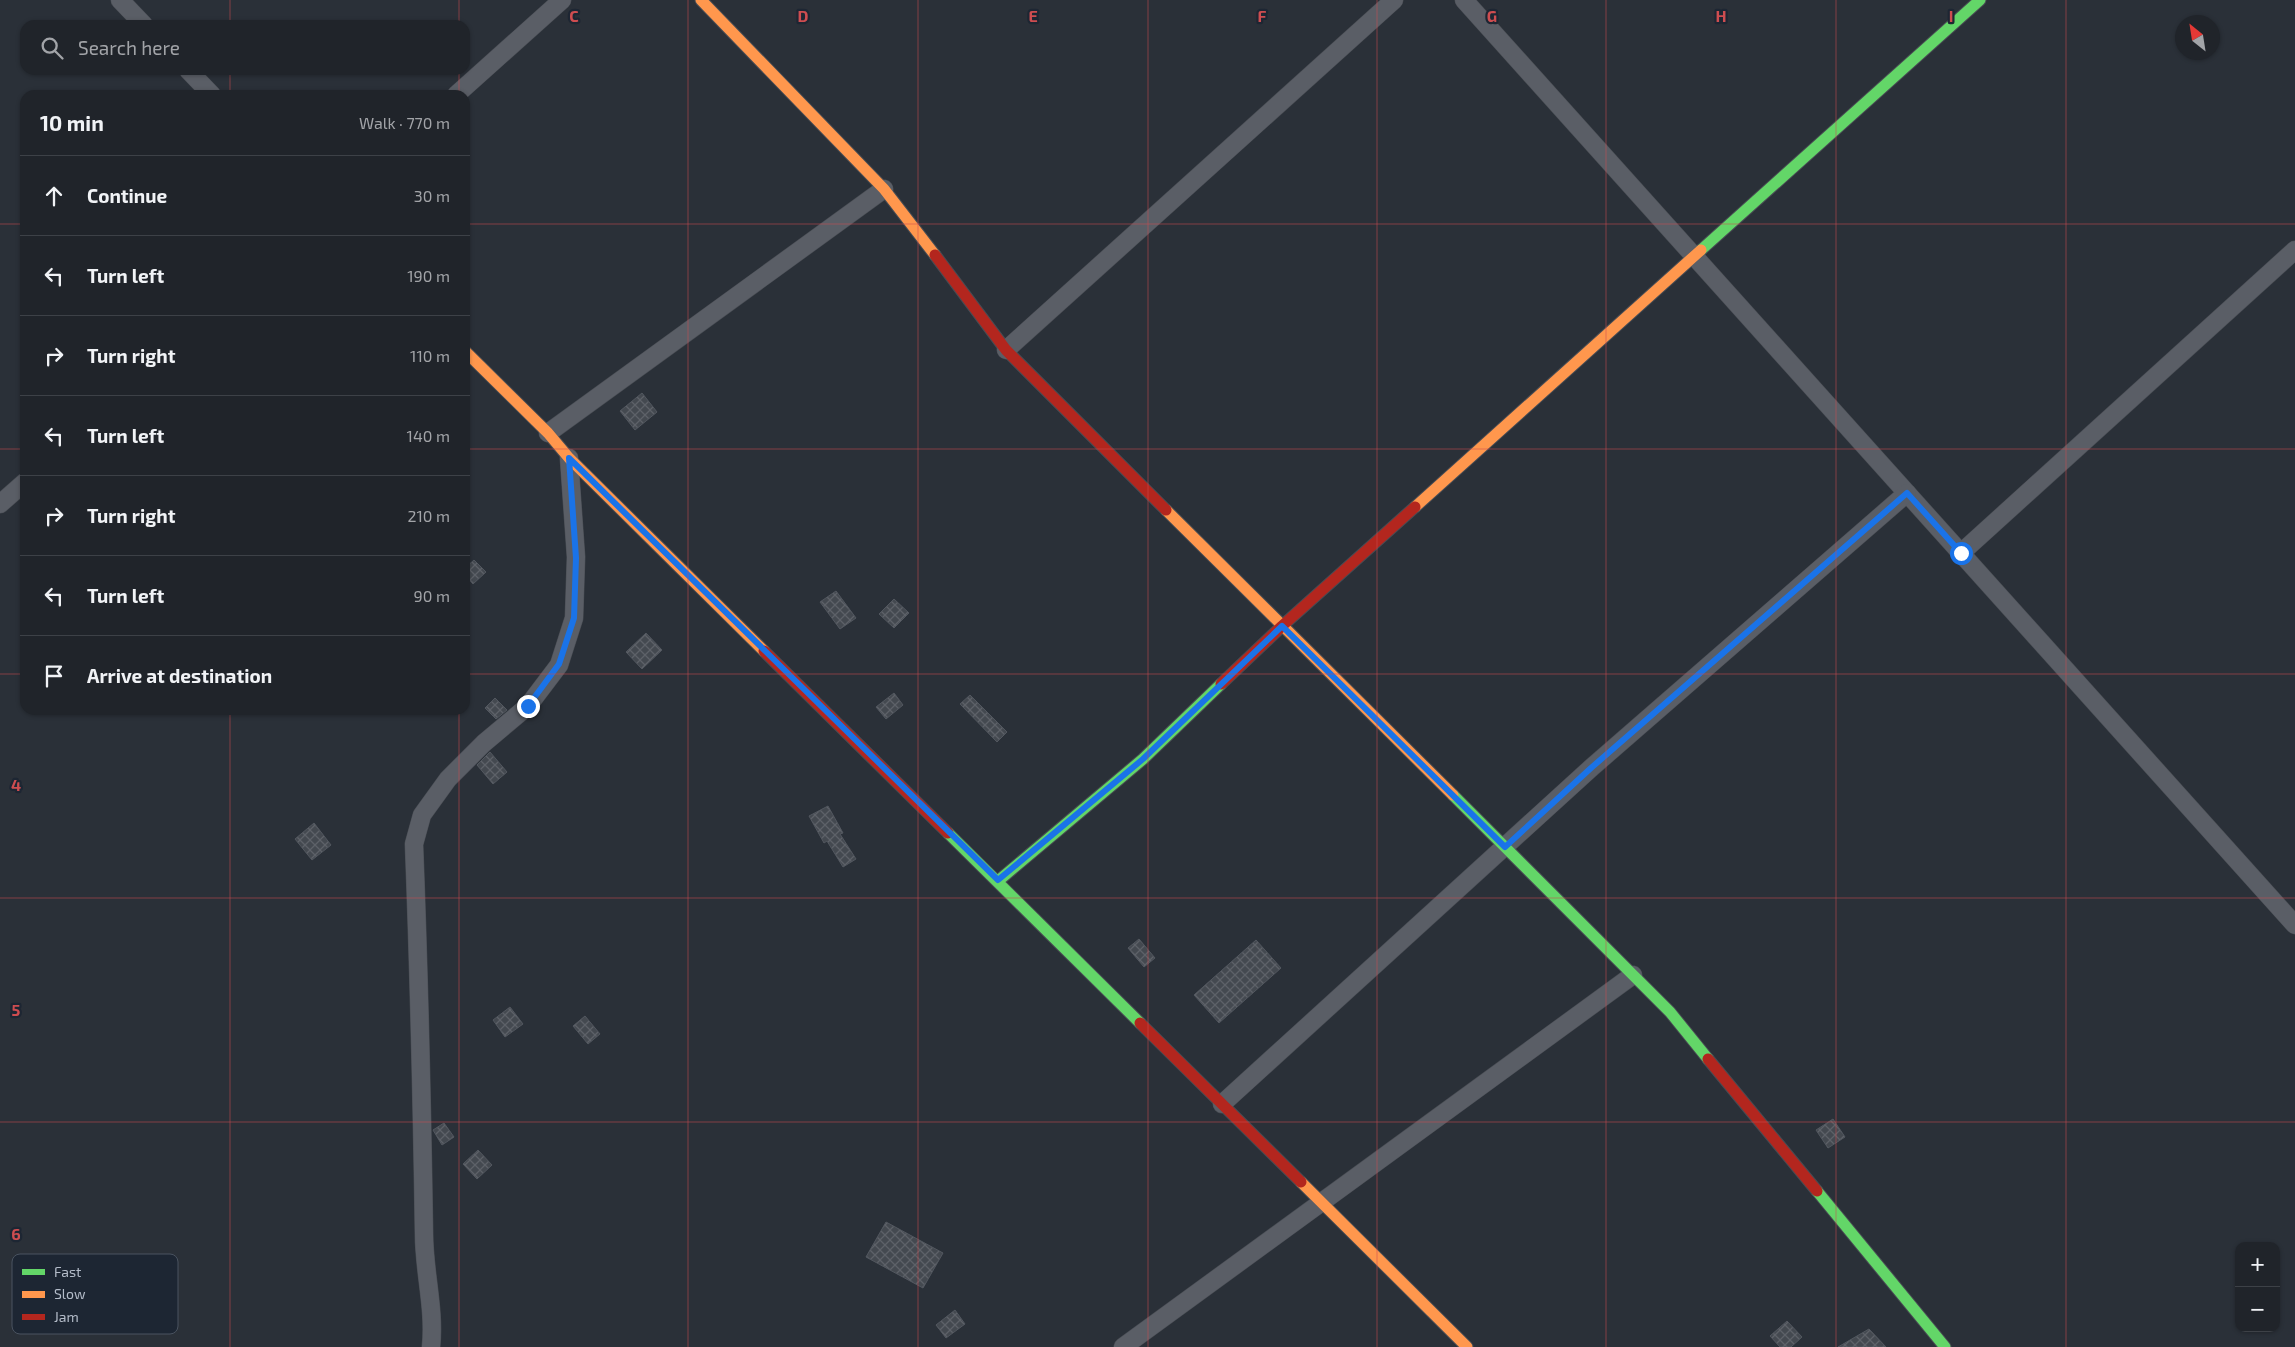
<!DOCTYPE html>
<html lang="en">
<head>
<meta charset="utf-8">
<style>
	body { margin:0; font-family:"Exo 2",sans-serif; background:#282c32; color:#f1f3f6 }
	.controls { position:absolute; right:15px; bottom:15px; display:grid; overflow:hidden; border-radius:10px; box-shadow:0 1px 4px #0004 }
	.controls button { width:45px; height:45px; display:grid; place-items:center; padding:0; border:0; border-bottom:1px solid #3d4147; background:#20242a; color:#f1f3f6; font:25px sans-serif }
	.compass { position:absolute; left:2175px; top:15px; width:45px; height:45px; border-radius:50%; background:#20242a; box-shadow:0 1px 4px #0004; rotate:330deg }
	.stop { position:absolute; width:15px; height:15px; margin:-11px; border:4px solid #1a73e8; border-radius:50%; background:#fff }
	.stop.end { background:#1a73e8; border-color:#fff; box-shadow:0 1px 5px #0008 }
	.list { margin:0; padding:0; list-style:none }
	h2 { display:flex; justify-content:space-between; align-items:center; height:65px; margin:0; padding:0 20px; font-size:21px }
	h2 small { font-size:16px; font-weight:400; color:#a2a4a8 }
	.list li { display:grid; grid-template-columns:32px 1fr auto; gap:15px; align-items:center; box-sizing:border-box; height:80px; padding:0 20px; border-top:1px solid #3d4147 }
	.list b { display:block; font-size:19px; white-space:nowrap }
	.list em { font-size:16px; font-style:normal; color:#a2a4a8 }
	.icon { flex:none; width:28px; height:28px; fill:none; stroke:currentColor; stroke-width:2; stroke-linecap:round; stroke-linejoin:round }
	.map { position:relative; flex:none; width:2295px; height:1347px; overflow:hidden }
	.search { position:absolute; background:#20242a; box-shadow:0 1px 4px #0004; left:20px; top:20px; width:450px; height:55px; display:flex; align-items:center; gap:12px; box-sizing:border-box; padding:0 18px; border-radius:15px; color:#a2a4a8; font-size:19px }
	.panel { position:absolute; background:#20242a; box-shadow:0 1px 4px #0004; left:20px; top:90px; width:450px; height:625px; border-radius:15px }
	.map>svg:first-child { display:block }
</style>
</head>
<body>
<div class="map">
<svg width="2295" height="1347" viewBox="0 0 2295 1347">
	<defs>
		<pattern id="building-cross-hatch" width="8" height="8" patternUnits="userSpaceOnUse" patternTransform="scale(1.25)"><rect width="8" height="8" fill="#444950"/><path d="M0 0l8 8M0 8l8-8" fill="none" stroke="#5d6168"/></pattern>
	</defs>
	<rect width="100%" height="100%" fill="#2a3038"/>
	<!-- building -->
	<g fill="url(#building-cross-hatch)" stroke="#52575f">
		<polygon points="642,393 657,412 635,430 620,411"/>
		<polygon points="474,560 486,572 473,584 465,575 465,568"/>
		<polygon points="836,591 856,618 840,629 820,602"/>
		<polygon points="894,599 909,613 894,628 879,614"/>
		<polygon points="646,633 662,650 642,669 626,652"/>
		<polygon points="894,693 903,705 886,719 876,707"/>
		<polygon points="970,695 1007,732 997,742 960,704"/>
		<polygon points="495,698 507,710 496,719 485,708"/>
		<polygon points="490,752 507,772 493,784 477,765"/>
		<polygon points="828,806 843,833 840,834 856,859 843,867 827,841 824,843 809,816"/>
		<polygon points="314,823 331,845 312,860 295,839"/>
		<polygon points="1139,939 1155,958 1144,967 1128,948"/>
		<polygon points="1256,940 1281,968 1219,1023 1194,995"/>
		<polygon points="510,1007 523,1024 505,1037 493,1020"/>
		<polygon points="585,1016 600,1034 588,1044 573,1026"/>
		<polygon points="1833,1119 1845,1137 1828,1148 1816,1130"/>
		<polygon points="444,1123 454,1137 442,1145 433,1130"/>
		<polygon points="478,1150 492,1165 477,1179 463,1164"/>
		<polygon points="886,1222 943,1253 923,1288 866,1257"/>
		<polygon points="955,1310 965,1324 946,1338 936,1325"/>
		<polygon points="1787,1321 1802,1337 1791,1347 1780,1347 1770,1336"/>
		<polygon points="1869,1329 1886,1347 1838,1347"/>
	</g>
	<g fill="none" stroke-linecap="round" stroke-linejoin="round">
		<defs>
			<g id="street">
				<polyline points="120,0 144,25"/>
				<polyline points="1464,0 2295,925"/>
				<polyline points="188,70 212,95"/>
				<polyline points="456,95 562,0"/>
				<polyline points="1006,350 1394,0"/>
				<polyline points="548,433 884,189"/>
				<polyline points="0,504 25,482"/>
				<polyline points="1961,553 2295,250"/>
				<polyline points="1222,1104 1591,768 1907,493"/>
				<path d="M431,1347C435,1309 424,1272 424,1234C422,1104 419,974 414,844L422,815L448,779L484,743L528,706L559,665L574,618L576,557L569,458"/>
				<polyline points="1123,1347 1633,975"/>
			</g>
			<g id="fast">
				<polyline points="1701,250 1980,0"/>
				<polyline points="1453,795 1670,1012 1708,1059"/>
				<polyline points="948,833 1140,1023"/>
				<polyline points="998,881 1143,759 1221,684"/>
				<polyline points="1817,1191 1945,1347"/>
			</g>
			<g id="slow">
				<polyline points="701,0 884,189 935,255"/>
				<polyline points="465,351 548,433 569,458 764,651"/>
				<polyline points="1415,507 1701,250"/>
				<polyline points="1166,510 1453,795"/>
				<polyline points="1301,1182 1467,1347"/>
			</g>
			<g id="jam">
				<polyline points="935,255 1006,350 1166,510"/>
				<polyline points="764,651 948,833"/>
				<polyline points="1221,684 1282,626 1415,507"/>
				<polyline points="1140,1023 1301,1182"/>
				<polyline points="1708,1059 1817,1191"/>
			</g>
		</defs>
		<!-- street casing -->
		<use href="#street" stroke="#484c53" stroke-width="19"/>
		<!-- fast casing -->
		<use href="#fast" stroke="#484c53" stroke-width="13"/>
		<!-- slow casing -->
		<use href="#slow" stroke="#484c53" stroke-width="13"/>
		<!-- jam casing -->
		<use href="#jam" stroke="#484c53" stroke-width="13"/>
		<!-- street -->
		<use href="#street" stroke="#5a5e66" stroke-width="18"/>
		<!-- fast -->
		<use href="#fast" stroke="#63d668" stroke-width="11"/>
		<!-- slow -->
		<use href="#slow" stroke="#ff974d" stroke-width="11"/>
		<!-- jam -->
		<use href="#jam" stroke="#b3261e" stroke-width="11"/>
	</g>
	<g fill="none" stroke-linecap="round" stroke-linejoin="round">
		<!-- route -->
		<polyline stroke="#1a73e8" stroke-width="6" points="528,706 559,664 574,618 576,558 569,458 998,880 1143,759 1282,626 1505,847 1591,768 1907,493 1961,553"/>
	</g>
	<!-- grid -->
	<path fill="none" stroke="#ce4d50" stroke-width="1" stroke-opacity="0.55" d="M230,0V25M459,0V25M688,0V1347M918,0V1347M1148,0V1347M1377,0V1347M1606,0V1347M1836,0V1347M2066,0V1347M230,70V95M459,70V95M0,224H25M465,224H2295M0,449H25M465,449H2295M0,674H25M465,674H2295M230,710V1347M459,710V1347M0,898H2295M0,1122H2295"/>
	<!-- legend -->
	<rect x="12" y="1254" width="166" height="80" rx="8" fill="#1d2633" stroke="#4a5360" stroke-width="1"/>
	<rect x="22" y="1269" width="23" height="6" fill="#63d668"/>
	<rect x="22" y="1291" width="23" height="7" fill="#ff974d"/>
	<rect x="22" y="1314" width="23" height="6" fill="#b3261e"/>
	<g font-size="14" fill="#b4bcc9">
		<text x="54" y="1277">Fast</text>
		<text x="54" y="1299">Slow</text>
		<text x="54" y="1322">Jam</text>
	</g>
	<g font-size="16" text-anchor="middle" font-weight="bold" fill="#ce4d50" stroke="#1d2633" stroke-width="4.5" stroke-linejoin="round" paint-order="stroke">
		<text x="574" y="22">C</text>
		<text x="803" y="22">D</text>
		<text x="1033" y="22">E</text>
		<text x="1262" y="22">F</text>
		<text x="1492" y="22">G</text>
		<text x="1721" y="22">H</text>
		<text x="1951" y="22">I</text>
		<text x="16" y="791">4</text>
		<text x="16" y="1016">5</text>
		<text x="16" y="1240">6</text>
	</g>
</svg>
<div class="controls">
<button>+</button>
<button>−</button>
</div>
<svg class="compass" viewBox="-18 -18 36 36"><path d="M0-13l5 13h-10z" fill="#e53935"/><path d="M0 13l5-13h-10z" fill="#a2a4a8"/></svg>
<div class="stop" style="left:1961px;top:553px"></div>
<div class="stop end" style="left:528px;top:706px"></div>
<div class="search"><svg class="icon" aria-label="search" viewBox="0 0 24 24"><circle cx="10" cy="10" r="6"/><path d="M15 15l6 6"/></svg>Search here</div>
<section class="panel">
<h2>10 min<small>Walk · 770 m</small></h2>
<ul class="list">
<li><svg class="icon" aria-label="ahead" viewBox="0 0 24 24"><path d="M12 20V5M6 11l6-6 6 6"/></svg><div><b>Continue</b></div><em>30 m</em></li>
<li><svg class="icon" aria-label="left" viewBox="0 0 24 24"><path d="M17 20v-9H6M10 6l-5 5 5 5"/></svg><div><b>Turn left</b></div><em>190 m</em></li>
<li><svg class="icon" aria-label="right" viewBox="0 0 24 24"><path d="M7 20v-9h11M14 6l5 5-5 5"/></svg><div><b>Turn right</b></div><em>110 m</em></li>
<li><svg class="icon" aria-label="left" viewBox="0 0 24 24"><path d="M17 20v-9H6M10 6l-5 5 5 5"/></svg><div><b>Turn left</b></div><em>140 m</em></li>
<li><svg class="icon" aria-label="right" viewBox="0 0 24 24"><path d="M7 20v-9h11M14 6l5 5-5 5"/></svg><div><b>Turn right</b></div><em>210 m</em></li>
<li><svg class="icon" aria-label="left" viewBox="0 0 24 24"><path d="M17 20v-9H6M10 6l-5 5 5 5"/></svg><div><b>Turn left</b></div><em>90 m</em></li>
<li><svg class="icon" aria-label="arrive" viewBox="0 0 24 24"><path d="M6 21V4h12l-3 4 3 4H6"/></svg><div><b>Arrive at destination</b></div></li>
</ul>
</section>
</div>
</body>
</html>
